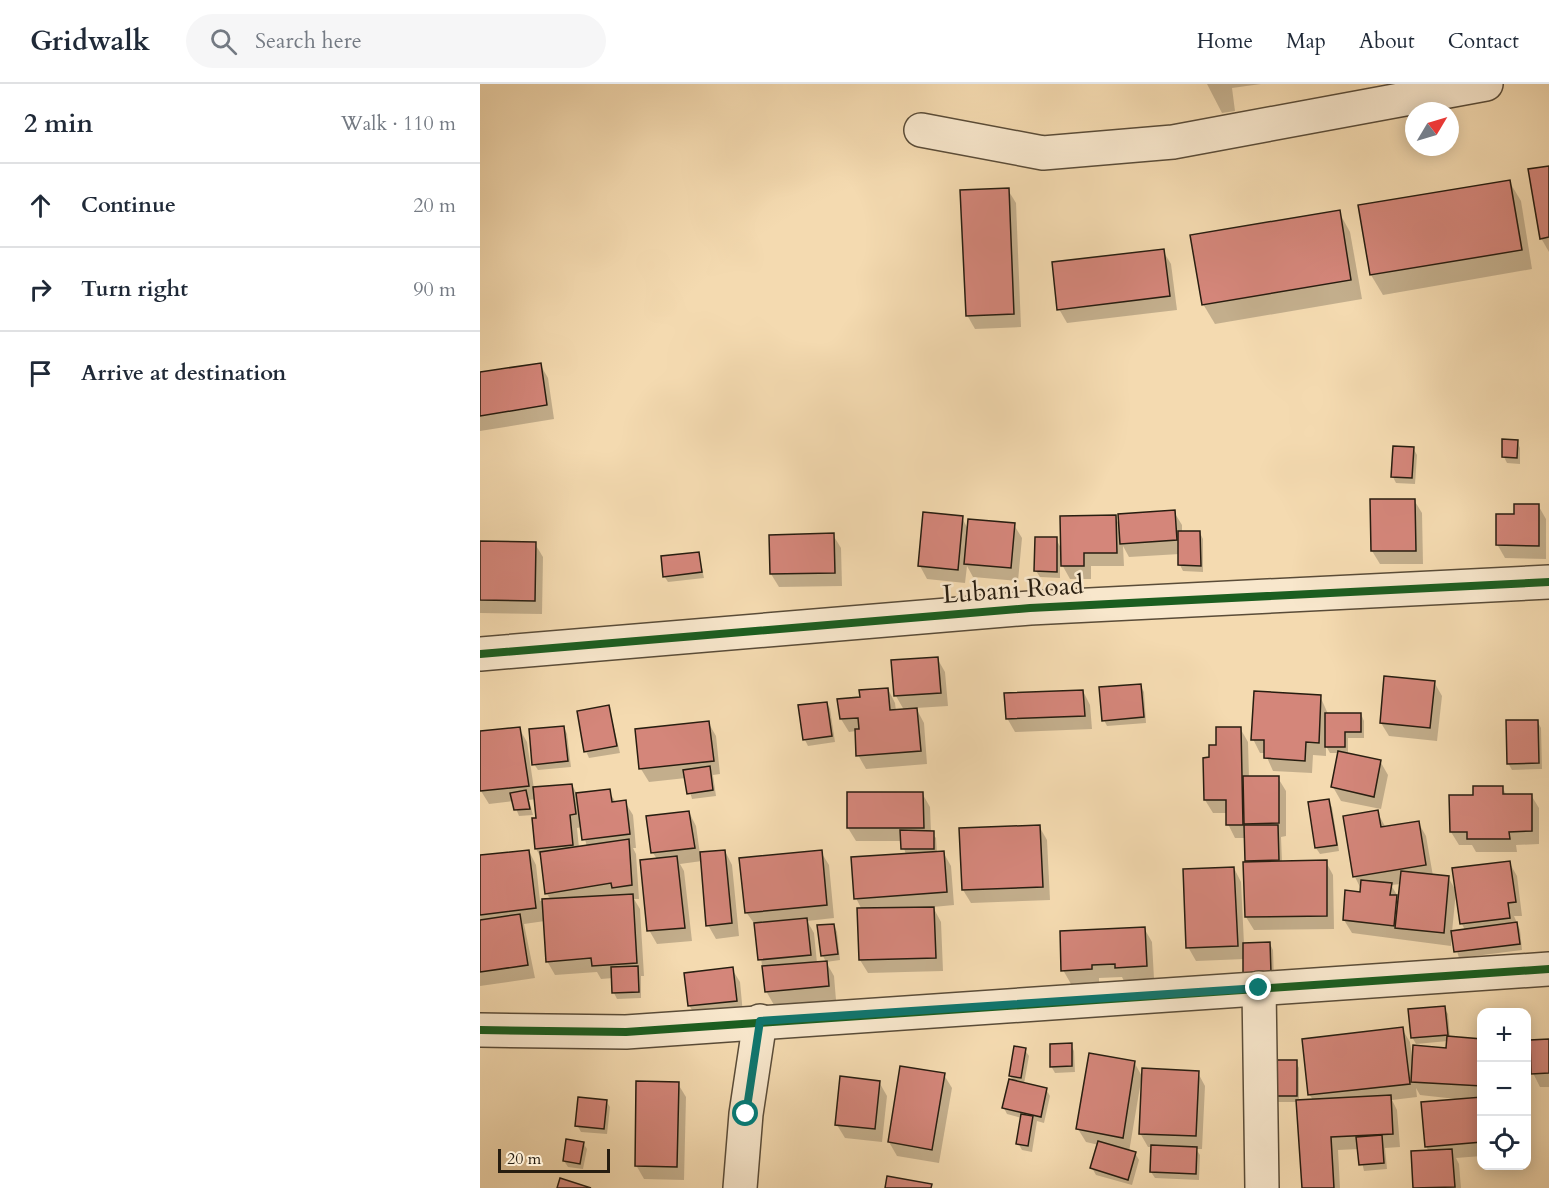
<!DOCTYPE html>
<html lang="en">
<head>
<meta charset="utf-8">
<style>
	body { margin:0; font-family:Cardo,serif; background:#f6f6f7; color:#1f2937 }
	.controls { position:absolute; right:18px; bottom:18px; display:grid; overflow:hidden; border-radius:12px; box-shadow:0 3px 15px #0003 }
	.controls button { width:54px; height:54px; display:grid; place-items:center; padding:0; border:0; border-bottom:2px solid #e0e1e3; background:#fff; color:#1f2937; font:30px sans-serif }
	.compass { position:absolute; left:925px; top:18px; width:54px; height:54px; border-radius:50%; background:#fff; box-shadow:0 3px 15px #0003; rotate:52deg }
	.scale { position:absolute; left:18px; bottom:15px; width:112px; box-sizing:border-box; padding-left:6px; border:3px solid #271d10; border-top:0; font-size:16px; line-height:21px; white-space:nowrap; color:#271d10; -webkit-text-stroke:4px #f8e7cc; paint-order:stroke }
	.stop { position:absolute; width:18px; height:18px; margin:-14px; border:4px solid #0f766e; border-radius:50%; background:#fff }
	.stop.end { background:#0f766e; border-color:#fff; box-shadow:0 2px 6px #0008 }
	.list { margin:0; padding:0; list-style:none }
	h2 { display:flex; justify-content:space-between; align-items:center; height:78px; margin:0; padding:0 24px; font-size:26px }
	h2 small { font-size:20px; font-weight:400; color:#747a83 }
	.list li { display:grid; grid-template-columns:39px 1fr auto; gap:18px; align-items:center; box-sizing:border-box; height:84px; padding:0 24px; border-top:2px solid #e0e1e3 }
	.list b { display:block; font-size:22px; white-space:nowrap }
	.list em { font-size:20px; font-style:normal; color:#747a83 }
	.icon { flex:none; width:33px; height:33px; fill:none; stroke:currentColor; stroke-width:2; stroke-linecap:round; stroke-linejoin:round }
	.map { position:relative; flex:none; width:1069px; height:1104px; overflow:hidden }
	header { display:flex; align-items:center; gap:36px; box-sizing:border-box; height:84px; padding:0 30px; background:#fff; border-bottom:2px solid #e0e1e3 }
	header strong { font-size:28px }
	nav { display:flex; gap:33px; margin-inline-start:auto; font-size:21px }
	.search { width:420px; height:54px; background:#f6f6f7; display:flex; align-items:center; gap:15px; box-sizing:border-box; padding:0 21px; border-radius:33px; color:#747a83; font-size:22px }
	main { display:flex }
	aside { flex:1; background:#fff }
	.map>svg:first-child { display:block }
</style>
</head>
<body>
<header>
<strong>Gridwalk</strong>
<div class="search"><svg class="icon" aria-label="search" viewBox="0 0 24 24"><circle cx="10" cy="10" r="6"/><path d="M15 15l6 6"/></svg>Search here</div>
<nav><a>Home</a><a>Map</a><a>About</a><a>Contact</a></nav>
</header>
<main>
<aside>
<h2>2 min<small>Walk · 110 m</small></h2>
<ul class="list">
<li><svg class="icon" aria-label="ahead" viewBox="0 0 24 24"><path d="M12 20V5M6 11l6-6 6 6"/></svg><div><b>Continue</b></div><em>20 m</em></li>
<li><svg class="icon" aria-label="right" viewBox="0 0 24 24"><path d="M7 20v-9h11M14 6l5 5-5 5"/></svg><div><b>Turn right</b></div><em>90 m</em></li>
<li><svg class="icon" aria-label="arrive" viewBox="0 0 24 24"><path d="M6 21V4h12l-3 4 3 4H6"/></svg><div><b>Arrive at destination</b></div></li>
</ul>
</aside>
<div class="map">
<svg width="1069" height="1104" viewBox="0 0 1069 1104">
	<rect width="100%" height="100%" fill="#f4dab0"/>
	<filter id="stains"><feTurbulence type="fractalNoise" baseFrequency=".00333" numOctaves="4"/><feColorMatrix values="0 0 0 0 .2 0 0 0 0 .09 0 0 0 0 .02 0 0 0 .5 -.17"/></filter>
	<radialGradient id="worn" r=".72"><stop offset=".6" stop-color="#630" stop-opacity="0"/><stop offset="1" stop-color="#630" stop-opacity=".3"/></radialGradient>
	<!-- shadow -->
	<g fill="#0003" fill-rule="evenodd">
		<polygon points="727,0 781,0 752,4 755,27 742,29"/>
		<polygon points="1069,83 1069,168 1061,154 1049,86"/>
		<polygon points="1029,97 1041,117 1052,185 903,211 891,191 880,123"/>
		<polygon points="528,106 536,119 541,243 495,245 487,231"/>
		<polygon points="859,128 870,148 882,215 735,240 723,220"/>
		<polygon points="683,167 691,180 697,226 587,239 579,225"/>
		<polygon points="60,280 68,294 74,335 0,347 0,290"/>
		<polygon points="1037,357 1040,364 1040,380 1027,379 1024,373"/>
		<polygon points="933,364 937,371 935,400 916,399 913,393"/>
		<polygon points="934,416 942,429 943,480 900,480 892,467"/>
		<polygon points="1058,421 1066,435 1066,475 1025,474 1017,460 1036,432"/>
		<polygon points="694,428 702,441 702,448 720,449 723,455 723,488 703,487 700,481 700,470 649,473 643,462 644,482 611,482 611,495 590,495 580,477 580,494 560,493 556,487 576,455 582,466 635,433 640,442"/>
		<polygon points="482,434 488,445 534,441 542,454 538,497 493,493 487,482 485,499 447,495 440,482"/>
		<polygon points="353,451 361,464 362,502 299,503 291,490 290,452"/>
		<polygon points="0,459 55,460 63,473 62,530 0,529"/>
		<polygon points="219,469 224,494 188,498 184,492"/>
		<polygon points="457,574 465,588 468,622 436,624 444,639 447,680 386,685 378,671 376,647 369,648 361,635 381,615 408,605 415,619 416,627 424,626 416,612"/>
		<polygon points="954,598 962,612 957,657 909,652 901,639"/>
		<polygon points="660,601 664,608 666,639 627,642 624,636"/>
		<polygon points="603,607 610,621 612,645 535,648 527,634"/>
		<polygon points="840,612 848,630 881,630 884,637 884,654 868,654 868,671 900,677 908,691 901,725 861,717 853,703 859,669 850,669 846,662 846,672 833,671 832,689 793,687 785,669 780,669 773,655"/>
		<polygon points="347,619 350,625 355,658 328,662 325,656 320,623"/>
		<polygon points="129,623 140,669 109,674 106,667"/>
		<polygon points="1057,637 1061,644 1062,685 1032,686 1028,679"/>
		<polygon points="228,638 236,652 240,690 233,691 236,712 212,715 206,694 169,698 161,685"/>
		<polygon points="84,643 87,650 91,683 58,686 54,680"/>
		<path d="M39,644L47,658L54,705L92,701L97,710L129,707L136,719L145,718L153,731L156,764H153L156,770L159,815H154L160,825L164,892H161V914L137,915L134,909L133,894L121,895L117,888L75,891L67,877L65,837L44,840L55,894L0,902V772L49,767L56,781L60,817L71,816L67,810L62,775L56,765V715L49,716L53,731L39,732L33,717L9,720L1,707L0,649ZM102,743L107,763L99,764L97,744Z"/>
		<polygon points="760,644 768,658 769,694 798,694 806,707 806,752 801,753 802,779 846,778 853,791 854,845 774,846 766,833 765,780 768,780 765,754 755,754 748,740 747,729 733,729 725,716 730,675 737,662"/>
		<polygon points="1022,703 1027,712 1051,711 1059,724 1059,760 1036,761 1037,768 996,768 992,761 979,761 971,748 994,712"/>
		<polygon points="442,709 450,723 451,748 456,754 457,769 463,768 471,782 474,821 453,823 461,838 463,887 388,889 380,876 382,826 376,814 426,771 422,757 376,757 368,744"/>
		<polygon points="848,717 852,723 859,767 840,770 836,764"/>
		<polygon points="209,728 216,742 220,770 245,767 252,781 259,852 236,855 228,841 222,777 200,780 204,787 212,857 177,860 169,846 177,775 173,769"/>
		<path d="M897,728L906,744L938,738L946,752L953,792L968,793L976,807L972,848L985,846L982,840L1029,778L1037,792L1042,832H1034L1040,846L1042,866L979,874L972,850L971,862L872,849L864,836L881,805L875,793L864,734ZM921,800L920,816L911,801Z"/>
		<polygon points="559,742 567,756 570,816 491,819 483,806 480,745"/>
		<polygon points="341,768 349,781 354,834 327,837 334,849 337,879 346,878 354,892 356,916 294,921 286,907 276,842 266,828"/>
		<polygon points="754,784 761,798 764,860 790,860 793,866 794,895 769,895 765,889 765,875 716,877 708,863"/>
		<polygon points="354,841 357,848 360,876 346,878 343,872"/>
		<polygon points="664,844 672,858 674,895 644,897 642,893 619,894 619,898 591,900 583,886"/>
		<polygon points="252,885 260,898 263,930 217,935 209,921"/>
		<polygon points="964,924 968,930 970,954 1002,956 1002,1072 976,1074 979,1080 981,1104 935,1104 933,1069 949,1068 946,1062 985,1016 940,1011 936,1004 937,1013 912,1016 917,1026 920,1063 905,1064 907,1085 884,1087 879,1065 858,1066 860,1104 823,1104 818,1018 796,1018 792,1012 816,978 819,984 819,1017 833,1016 829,1010 922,945 930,958 932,972 967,965 968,957 936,960 932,953"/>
		<polygon points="1052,957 1069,957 1069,1003 1060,1003 1053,989 1052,977 1050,977 1046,1018 1046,966 1052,976"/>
		<polygon points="591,961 594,967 595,988 575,989 571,982"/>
		<polygon points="545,966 549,972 544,1000 566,1005 570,1012 564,1039 557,1037 552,1068 542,1066 538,1059 542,1034 527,1030 524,1024 534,998 530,992"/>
		<polygon points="654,978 663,994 718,989 725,1002 722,1065 716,1065 720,1071 719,1096 675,1094 671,1088 672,1063 668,1063 660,1049 663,997 661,997 649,1068 655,1069 659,1076 652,1101 616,1091 612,1084 619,1061 606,1058 598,1045"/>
		<polygon points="464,991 472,1004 459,1079 417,1072 409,1058"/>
		<polygon points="399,998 407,1012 402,1058 365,1054 357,1041"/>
		<polygon points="198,1000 206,1013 204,1096 164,1095 156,1081"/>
		<polygon points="126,1017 130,1023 127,1050 101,1048 97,1041"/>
		<polygon points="103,1059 107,1065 103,1085 88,1083 84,1077"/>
	</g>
	<!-- building -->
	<g fill="#d4867a" stroke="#271d10" stroke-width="1.5">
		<polygon points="1069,82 1069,153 1060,155 1048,85"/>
		<polygon points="1030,96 1042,166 890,191 878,121"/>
		<polygon points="529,104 534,230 486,232 480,106"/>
		<polygon points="860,126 871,196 722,221 710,151"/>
		<polygon points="684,165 690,212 577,226 572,178"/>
		<polygon points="61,279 67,321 0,332 0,288"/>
		<polygon points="1022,355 1038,356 1037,374 1022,373"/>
		<polygon points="913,362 934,363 932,394 911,393"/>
		<polygon points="890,415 935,415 936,467 891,467"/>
		<polygon points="1034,420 1059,420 1059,462 1016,461 1016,430 1034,430"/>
		<polygon points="695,426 697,456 640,460 638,430"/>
		<polygon points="443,428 483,432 478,486 438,482"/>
		<polygon points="636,431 637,469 604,469 604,482 581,482 580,432"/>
		<polygon points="488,435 535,439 531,484 484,480"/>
		<polygon points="698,447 720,447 721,482 698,481"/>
		<polygon points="354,449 355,489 290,490 289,451"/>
		<polygon points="555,453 577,453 577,488 554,487"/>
		<polygon points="0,457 56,458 55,517 0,516"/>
		<polygon points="219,468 222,488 183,493 181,472"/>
		<polygon points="458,573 461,609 414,612 411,576"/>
		<polygon points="904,592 955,597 950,644 900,639"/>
		<polygon points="661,600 664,633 622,637 619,603"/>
		<polygon points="408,604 410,626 437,624 441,667 376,672 375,645 379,645 378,634 360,635 357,615 380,613 379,606"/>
		<polygon points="603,606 605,632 526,635 524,609"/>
		<polygon points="774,607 841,611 839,659 826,658 825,677 784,674 784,656 771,656"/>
		<polygon points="347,618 352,652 323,656 318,621"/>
		<polygon points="129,621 137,662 104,668 97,627"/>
		<polygon points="845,629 881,629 881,648 865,648 865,663 845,663"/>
		<polygon points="1026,636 1058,636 1059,679 1027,680"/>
		<polygon points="229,637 234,677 159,685 155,645"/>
		<polygon points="84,642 88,677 52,681 49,645"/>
		<polygon points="40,643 49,702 0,707 0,647"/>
		<polygon points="736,643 761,643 763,741 746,741 746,716 724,716 723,674 729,673 729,661 736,661"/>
		<polygon points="858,667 901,676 894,713 851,703"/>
		<polygon points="230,682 233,706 207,710 203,686"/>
		<polygon points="763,692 799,692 799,739 764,740"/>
		<polygon points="92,700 96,730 90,731 93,761 55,765 52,734 56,734 53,703"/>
		<polygon points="993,702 1023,702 1023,710 1052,710 1052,747 1029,748 1030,755 987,755 987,748 970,748 969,711 993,711"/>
		<polygon points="130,705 132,718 146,716 150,750 102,756 96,709"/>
		<polygon points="46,706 50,725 34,726 30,709"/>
		<polygon points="367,708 443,708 444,744 367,744"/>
		<polygon points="849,715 857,761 835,764 828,718"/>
		<polygon points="898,726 901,743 939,737 946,781 873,793 863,732"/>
		<polygon points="209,727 215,764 171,769 166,732"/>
		<polygon points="560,741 563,803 482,806 479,744"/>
		<polygon points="764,741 798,741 799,776 765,777"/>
		<polygon points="420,746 454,747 454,765 421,765"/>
		<polygon points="149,755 152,801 132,804 131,799 65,810 60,768"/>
		<polygon points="49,766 56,824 0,831 0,771"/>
		<polygon points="245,766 252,839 226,842 220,768"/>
		<polygon points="342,766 347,821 265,829 259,774"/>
		<polygon points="464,767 467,808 374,815 371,773"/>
		<polygon points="197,772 205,844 167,847 160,776"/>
		<polygon points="847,776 847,832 765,833 763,778"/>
		<polygon points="1030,777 1036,818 1028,819 1030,834 980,840 972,784"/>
		<polygon points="754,783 758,862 706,864 703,785"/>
		<polygon points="921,787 969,792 964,849 915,844"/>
		<polygon points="881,796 912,799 910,811 917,811 914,842 863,836 865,806 880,808"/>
		<polygon points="153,810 157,879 112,882 111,874 66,878 62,815"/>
		<polygon points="454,823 456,874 379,876 377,824"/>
		<polygon points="40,830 48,881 0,888 0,836"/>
		<polygon points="327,834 331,871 278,876 274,839"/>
		<polygon points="1037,838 1040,860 974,868 971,847"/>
		<polygon points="354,840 358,870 341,872 337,841"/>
		<polygon points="665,843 667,882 635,884 635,880 612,881 612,885 581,887 580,847"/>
		<polygon points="790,858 791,889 763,889 763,859"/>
		<polygon points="347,877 349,902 285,908 282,882"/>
		<polygon points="158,882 159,908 132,909 131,883"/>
		<polygon points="253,883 257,917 208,922 204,889"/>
		<polygon points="965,922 968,951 931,954 928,925"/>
		<polygon points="923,943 930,1000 828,1011 822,955"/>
		<polygon points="967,952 1002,955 1002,1002 931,998 933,961 966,964"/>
		<polygon points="1069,955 1069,989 1051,990 1050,956"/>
		<polygon points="592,959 592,982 570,983 570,960"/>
		<polygon points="534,962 546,964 541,994 529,992"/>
		<polygon points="609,969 655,977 643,1054 596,1045"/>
		<polygon points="790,976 817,976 817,1012 791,1012"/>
		<polygon points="420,982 465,989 452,1066 408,1058"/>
		<polygon points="662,984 719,987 716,1052 659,1050"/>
		<polygon points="360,992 400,997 395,1045 355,1041"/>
		<polygon points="529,995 567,1004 561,1033 522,1024"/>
		<polygon points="156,997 199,998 197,1083 155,1082"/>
		<polygon points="911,1011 913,1050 851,1053 854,1104 822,1104 816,1016"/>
		<polygon points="98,1013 127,1016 124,1045 95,1042"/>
		<polygon points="1002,1013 1002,1058 945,1063 941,1018"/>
		<polygon points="541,1030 553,1032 548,1062 536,1060"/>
		<polygon points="902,1051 904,1079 879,1081 876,1053"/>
		<polygon points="86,1055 104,1058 100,1080 83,1077"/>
		<polygon points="618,1057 656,1068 648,1096 610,1084"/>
		<polygon points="671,1061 717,1063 716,1090 670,1088"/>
		<polygon points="972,1065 975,1103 933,1104 931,1067"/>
		<polygon points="407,1092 452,1100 451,1104 405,1104"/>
		<polygon points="80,1094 111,1104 77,1104"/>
	</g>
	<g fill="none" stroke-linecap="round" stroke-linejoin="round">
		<defs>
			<g id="minor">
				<polyline points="441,46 563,69 693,58 1006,0"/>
				<polyline points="779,904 782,1104"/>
				<polyline points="0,946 146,948 1069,885"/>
				<polyline points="260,1104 266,1030 280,937"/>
			</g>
			<polyline id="tertiary" points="0,570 550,524 1069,498"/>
		</defs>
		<!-- minor casing -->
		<use href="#minor" stroke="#5a4c38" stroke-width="36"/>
		<!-- tertiary casing -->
		<use href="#tertiary" stroke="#5a4c38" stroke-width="36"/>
		<!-- minor -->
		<use href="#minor" stroke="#f8e7cc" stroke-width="33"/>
		<!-- tertiary -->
		<use href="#tertiary" stroke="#f8e7cc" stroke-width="33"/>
		<defs>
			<g id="cycleway">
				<polyline points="0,570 550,524 1069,498"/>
				<polyline points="0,946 146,948 1069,885"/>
			</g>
		</defs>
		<!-- cycleway casing -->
		<use href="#cycleway" stroke="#f8e7cc" stroke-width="11"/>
		<!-- cycleway -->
		<use href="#cycleway" stroke="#1b5e20" stroke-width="8"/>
	</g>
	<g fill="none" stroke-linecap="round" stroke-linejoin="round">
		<!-- route -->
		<polyline stroke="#0f766e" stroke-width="8" points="266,1030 280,937 779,904"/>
	</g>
	<g text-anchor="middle" stroke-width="5" stroke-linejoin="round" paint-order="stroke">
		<!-- street labels -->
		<g font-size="26" fill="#271d10" stroke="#f8e7cc">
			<text transform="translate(533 505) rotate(-4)" y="9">Lubani Road</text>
		</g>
	</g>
	<rect width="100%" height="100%" filter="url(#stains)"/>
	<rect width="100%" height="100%" fill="url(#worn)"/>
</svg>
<div class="controls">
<button>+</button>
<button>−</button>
<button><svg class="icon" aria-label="locate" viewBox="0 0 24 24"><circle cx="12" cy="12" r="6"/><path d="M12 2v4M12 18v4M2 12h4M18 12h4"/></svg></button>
</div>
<svg class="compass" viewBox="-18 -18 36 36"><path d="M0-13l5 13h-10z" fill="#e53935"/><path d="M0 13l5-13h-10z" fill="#747a83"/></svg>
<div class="scale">20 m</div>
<div class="stop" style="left:266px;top:1030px"></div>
<div class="stop end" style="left:779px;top:904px"></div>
</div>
</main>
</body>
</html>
